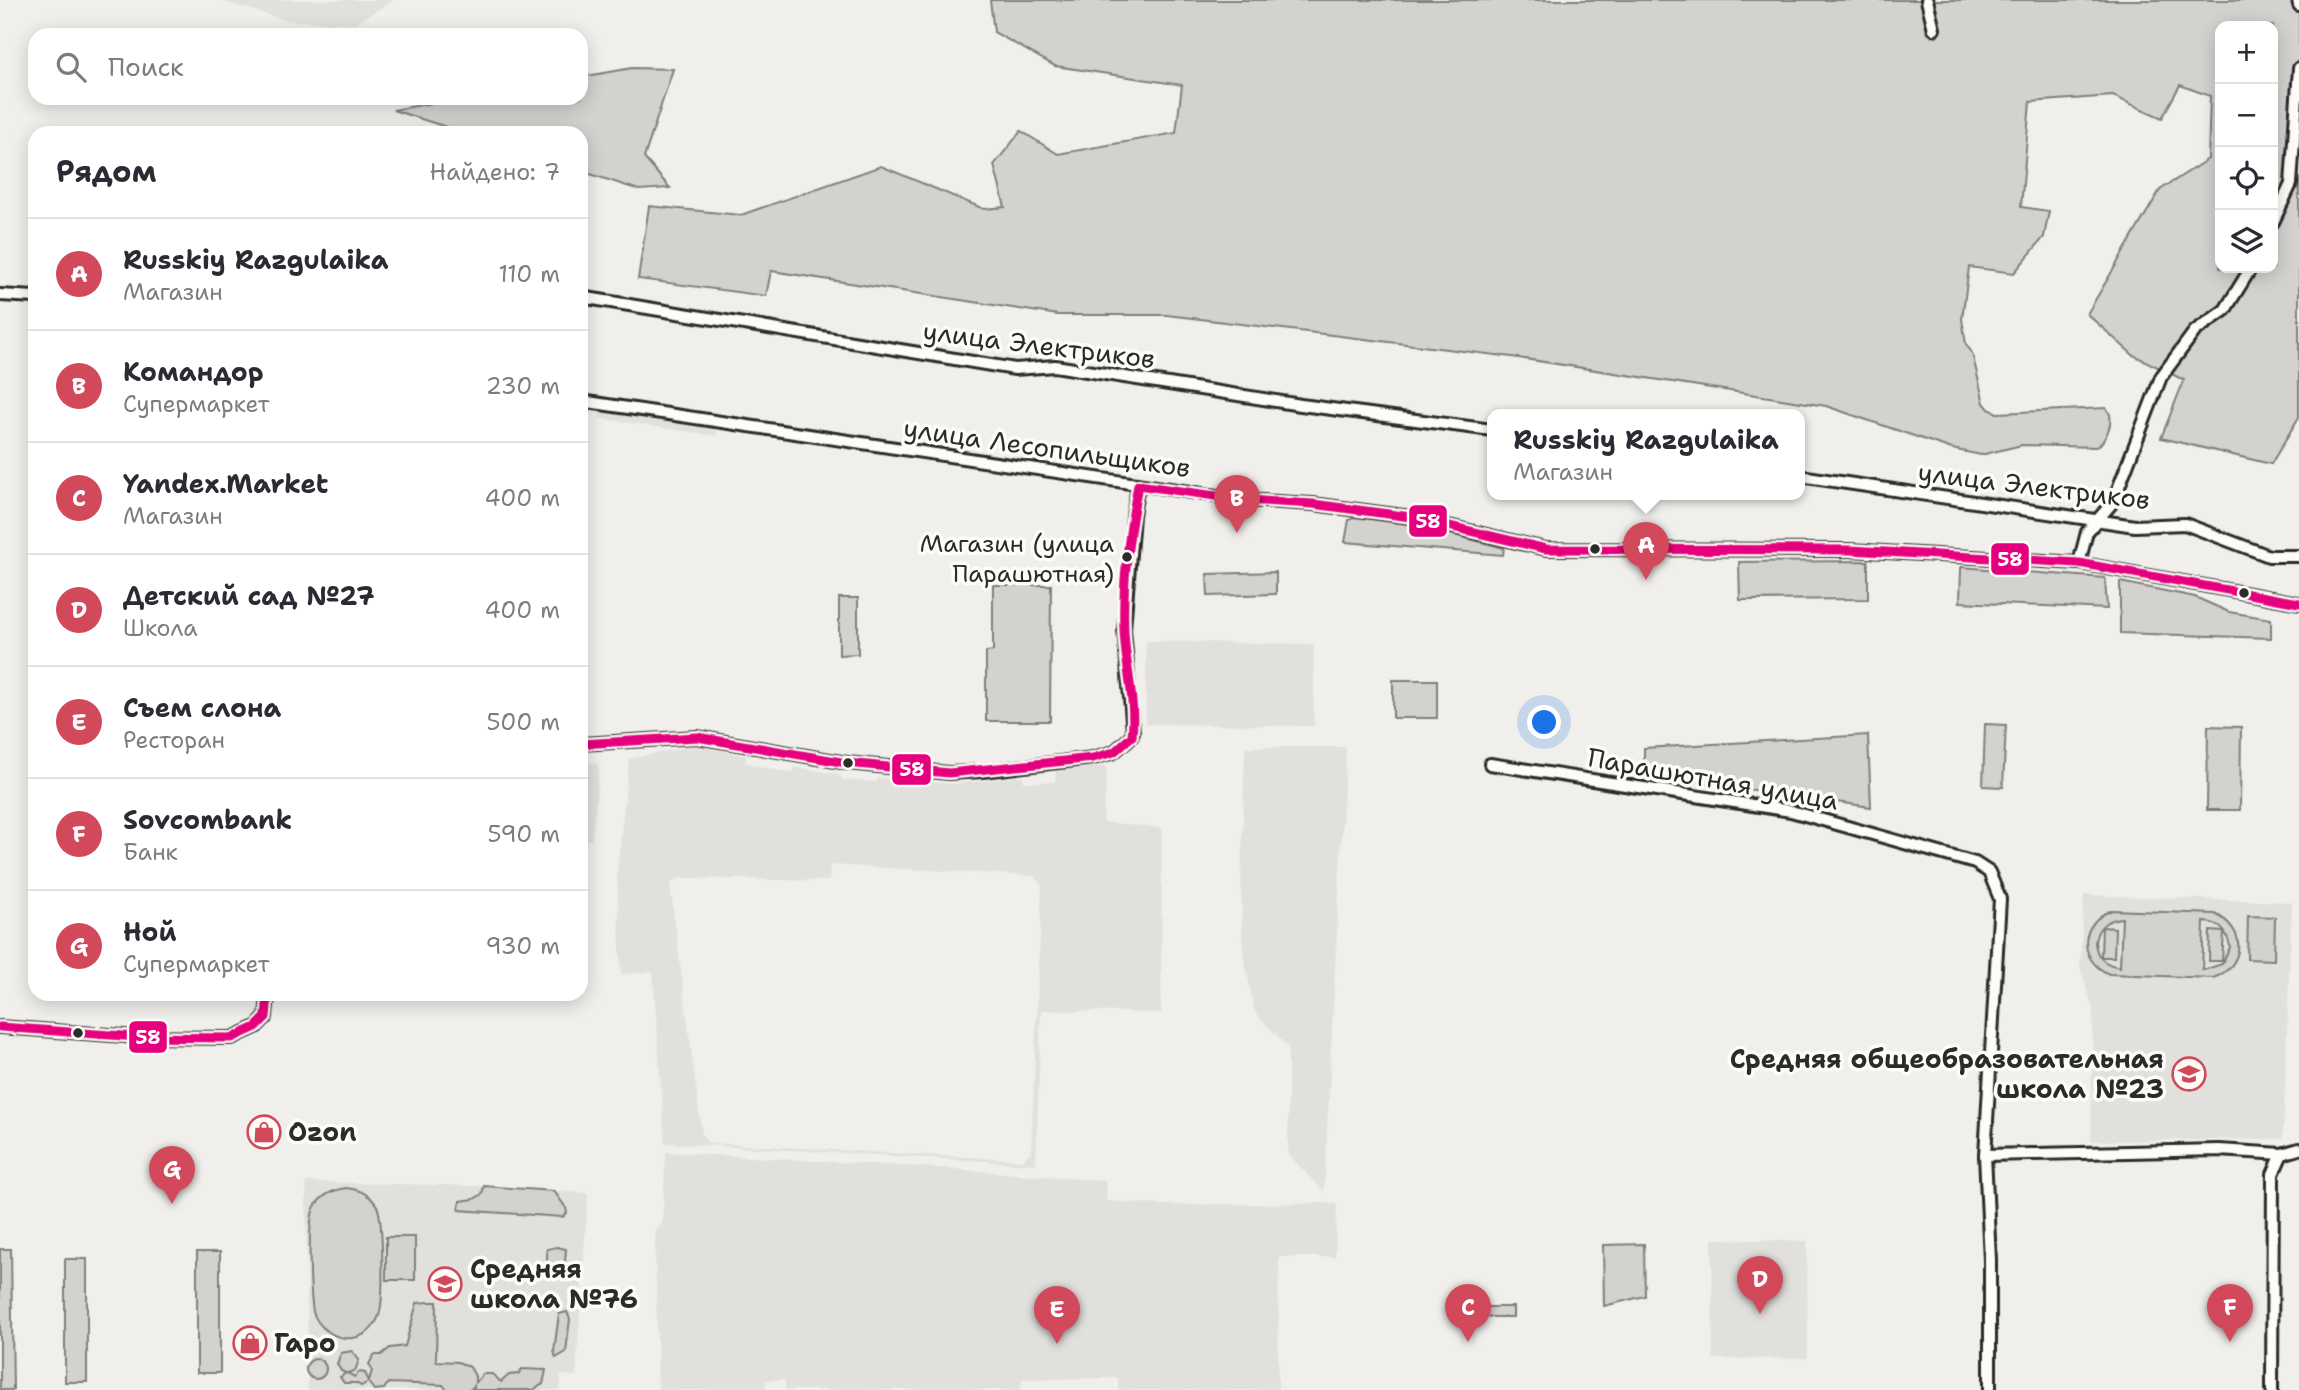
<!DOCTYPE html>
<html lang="ru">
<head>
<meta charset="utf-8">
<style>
	body { margin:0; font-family:"Shantell Sans",sans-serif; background:#f7f7f7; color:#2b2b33 }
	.controls { position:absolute; right:21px; top:21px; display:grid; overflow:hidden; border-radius:14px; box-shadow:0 4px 18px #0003 }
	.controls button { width:63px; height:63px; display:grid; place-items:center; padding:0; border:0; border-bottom:2px solid #e1e1e2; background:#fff; color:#2b2b33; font:35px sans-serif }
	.you { position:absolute; left:1545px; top:723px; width:24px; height:24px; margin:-18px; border:5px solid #fff; border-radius:50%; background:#1a73e8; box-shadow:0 0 0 10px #1a73e833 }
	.badge { display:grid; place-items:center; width:46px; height:46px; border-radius:50%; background:#d1495b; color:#fff; font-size:23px; font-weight:700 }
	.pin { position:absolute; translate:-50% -58px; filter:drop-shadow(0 2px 4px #0008) }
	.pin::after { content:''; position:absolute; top:37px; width:24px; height:21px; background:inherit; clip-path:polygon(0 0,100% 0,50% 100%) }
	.popup { position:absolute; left:1487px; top:409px; width:318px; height:91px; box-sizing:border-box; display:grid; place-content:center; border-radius:14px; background:#fff; filter:drop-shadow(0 2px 5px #0005); font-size:23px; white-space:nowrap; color:#7c7c81 }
	.popup b { font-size:26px; color:#2b2b33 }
	.popup::after { content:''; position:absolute; left:50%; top:100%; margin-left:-14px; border:14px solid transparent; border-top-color:#fff }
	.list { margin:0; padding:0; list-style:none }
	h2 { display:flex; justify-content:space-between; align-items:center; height:91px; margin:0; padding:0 28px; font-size:30px }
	h2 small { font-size:23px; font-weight:400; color:#7c7c81 }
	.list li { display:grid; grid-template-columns:46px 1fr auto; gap:21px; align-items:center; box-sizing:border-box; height:112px; padding:0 28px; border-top:2px solid #e1e1e2 }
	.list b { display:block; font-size:26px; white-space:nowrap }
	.list p { margin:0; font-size:23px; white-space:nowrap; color:#7c7c81 }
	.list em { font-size:23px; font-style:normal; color:#7c7c81 }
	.icon { flex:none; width:38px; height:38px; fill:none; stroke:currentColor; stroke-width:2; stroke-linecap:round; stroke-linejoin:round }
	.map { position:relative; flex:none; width:2299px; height:1390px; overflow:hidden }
	.search { position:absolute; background:#fff; box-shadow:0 4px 18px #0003; left:28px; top:28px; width:560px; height:77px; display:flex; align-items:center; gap:18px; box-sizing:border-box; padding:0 24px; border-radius:21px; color:#7c7c81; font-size:26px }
	.panel { position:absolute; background:#fff; box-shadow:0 4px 18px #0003; left:28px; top:126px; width:560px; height:875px; border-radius:21px }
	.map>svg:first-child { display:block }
</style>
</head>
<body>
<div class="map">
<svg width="2299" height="1390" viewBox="0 0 2299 1390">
	<rect width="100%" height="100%" fill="#f0efeb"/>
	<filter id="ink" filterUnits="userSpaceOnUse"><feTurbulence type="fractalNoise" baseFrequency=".0143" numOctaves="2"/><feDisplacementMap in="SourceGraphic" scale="14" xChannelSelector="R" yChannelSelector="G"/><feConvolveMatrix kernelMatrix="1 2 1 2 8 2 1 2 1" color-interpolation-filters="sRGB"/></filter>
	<g filter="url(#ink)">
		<!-- built -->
		<g fill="#e1e0dc" fill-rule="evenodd">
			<polygon points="219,0 394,0 354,24 284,20"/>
			<polygon points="600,411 717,429 716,436 599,418"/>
			<polygon points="1146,641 1314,644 1314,726 1146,724"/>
			<path d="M696,745L746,756L745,763L781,771L793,772L795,767L838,774L842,780L876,782L878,778L953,784L1023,776L1024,782H1055L1056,769L1107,766L1103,822L1162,828L1161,1013L1041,1010L1036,1164L665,1143L653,972L621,974L617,872L629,759ZM830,865L1034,876L1042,886L1031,1152L1022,1160L708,1143L702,1134L670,884L680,878L829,881Z"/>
			<polygon points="1245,747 1346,747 1324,1192 1288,1154 1288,1047 1255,1013 1243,953 1241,885"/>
			<polygon points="597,763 599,770 592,840 581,839 581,764"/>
			<polygon points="2084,895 2292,902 2283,1139 2091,1141 2093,1009 2080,967"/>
			<polygon points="666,1152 940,1168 1105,1181 1107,1201 1161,1205 1337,1203 1335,1257 1279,1257 1278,1390 1118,1390 1118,1378 1022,1379 1021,1390 785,1390 785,1380 766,1380 765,1390 658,1390 655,1244 656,1229 662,1224"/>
			<polygon points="306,1182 484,1186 588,1193 576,1376 561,1375 560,1390 308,1390"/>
			<polygon points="1712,1239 1807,1241 1808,1358 1713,1359"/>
		</g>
		<!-- green -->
		<g fill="#d3d2cf" stroke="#7f7e7d" stroke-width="2" fill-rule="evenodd">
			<path d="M990,0H2299V417L2271,464L2161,438L2184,380L2133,355L2087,314L2160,190L2208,159L2210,96L2180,85L2162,118L2113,96L2030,102L2021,207L2049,211L2044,237L2014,273L1969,267L1962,319L1966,344L1972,353L1984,403L1989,409L1997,413L2106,408C2116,418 2107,439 2097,447L2022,445L1981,455L1952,449L1826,406L1512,357L1167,315H1058L771,271L766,296L638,279L649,206L741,215L881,166L984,209L1005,207L994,165L1021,131L1058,154L1176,133L1182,85L1055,66L994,32ZM2220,26H2273V268H2220Z"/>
			<polygon points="632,68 673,69 644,158 670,188 639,190 581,171 581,133 465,133 393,110 460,98 581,98 581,77"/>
			<polygon points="1355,517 1415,525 1504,548 1503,555 1345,542 1349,520"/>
			<polygon points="1868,561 1868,599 1740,600 1739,562"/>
			<polygon points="1961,567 2105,578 2107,609 1960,602"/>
			<polygon points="1276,572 1276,594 1208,596 1207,574"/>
			<polygon points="2120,582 2195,597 2229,612 2271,619 2271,638 2120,633"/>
			<polygon points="993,585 1051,585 1050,721 986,721 986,652 993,651"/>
			<polygon points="839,598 858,598 858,654 839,655"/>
			<rect x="1393" y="680" width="44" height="38"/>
			<polygon points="1985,724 2006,725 2003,787 1983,786"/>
			<polygon points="2208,726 2241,727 2240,810 2207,810"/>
			<polygon points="1868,735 1871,807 1644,774 1644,748"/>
			<path d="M2112,910L2215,914C2247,929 2246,966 2213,978L2109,974C2077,960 2079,922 2112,910ZM2122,918L2120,967C2105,965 2096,957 2095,942C2097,927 2107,919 2122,918ZM2204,922C2219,922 2228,932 2230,947L2222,964L2204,970H2202Z"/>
			<polygon points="2248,916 2275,917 2274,960 2247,959"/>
			<polygon points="2102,927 2115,928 2114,957 2101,957"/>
			<polygon points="2210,931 2224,932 2222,961 2209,961"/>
			<polygon points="484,1186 554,1191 566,1208 567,1213 563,1217 459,1210 460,1201 474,1199 482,1194"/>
			<path d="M346,1188C359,1189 370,1194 377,1206C383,1219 385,1305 378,1318C364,1350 323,1341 313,1312C310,1293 307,1223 314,1208C321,1195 332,1190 346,1188Z"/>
			<rect x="386" y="1237" width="29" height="43"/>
			<polygon points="1644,1244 1645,1296 1604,1306 1603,1245"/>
			<polygon points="557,1247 566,1249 564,1275 550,1274 547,1266 547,1249"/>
			<polygon points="0,1249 11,1249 13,1390 0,1390"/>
			<rect x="197" y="1252" width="23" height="121"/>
			<rect x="65" y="1259" width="22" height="123"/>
			<polygon points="429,1302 437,1302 436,1361 458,1362 470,1367 475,1376 475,1383 483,1374 492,1374 501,1382 509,1375 518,1374 522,1369 546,1370 543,1384 533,1390 474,1390 474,1386 470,1390 447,1390 443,1385 388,1383 384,1389 374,1390 368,1382 361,1386 356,1383 344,1383 340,1377 346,1373 341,1371 337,1364 341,1353 352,1351 359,1360 355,1371 347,1373 355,1377 359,1372 365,1373 369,1381 372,1370 369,1364 374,1355 381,1355 390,1348 405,1346 417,1303"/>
			<polygon points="1465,1307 1513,1307 1513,1317 1461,1317"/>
			<polygon points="567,1312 570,1319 566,1352 556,1358 554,1351 559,1314"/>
			<circle cx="316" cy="1369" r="10"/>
		</g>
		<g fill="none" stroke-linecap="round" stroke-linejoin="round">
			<defs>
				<g id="street">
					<polyline points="1927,0 1934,29"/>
					<polyline points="2298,0 2299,5"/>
					<polyline points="2273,222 2291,184 2299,68"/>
					<polyline points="0,295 35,297"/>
					<polyline points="581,297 1015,369 1055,366 1301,405 1492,430"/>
					<polyline points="581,401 1244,500 1313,504 1411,517 1546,549 1850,550 2079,563 2299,603"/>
					<polyline points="1800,476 2135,526 2185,524 2269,556 2299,556"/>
					<polyline points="2079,563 2087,532 2113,502 2161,377 2195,331 2225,310 2251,268"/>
					<polyline points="581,744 697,737 847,763 949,773 983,771 1093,758 1114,752 1132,736 1133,732 1124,629 1133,516 1138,485"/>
					<polyline points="1490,764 1791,811 1975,863 1989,872 2000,899 1985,1155 1990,1260 1990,1390"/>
					<polyline points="0,1027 138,1037 232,1038 256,1027 266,1017 268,994"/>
					<polyline points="1985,1155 2219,1150 2282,1154 2299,1149"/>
					<polyline points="2272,1390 2273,1174 2282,1154 2286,1153"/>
				</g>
			</defs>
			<!-- street casing -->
			<use href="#street" stroke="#2b2b2b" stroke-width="16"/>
			<!-- street -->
			<use href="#street" stroke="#fdfcf7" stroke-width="10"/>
			<defs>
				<g id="bus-1">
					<polyline points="1138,485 1244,500 1313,504 1411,517 1546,549 1850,550 2079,563 2299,603"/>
					<path d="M1132,736C1136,700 1125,665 1124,629C1122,581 1129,532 1138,485"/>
					<polyline points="581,744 697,737 847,763 949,773 1093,758 1114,752 1132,736"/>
					<polyline points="0,1027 138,1037 232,1038 256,1027 266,1017 268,994"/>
				</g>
			</defs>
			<!-- bus-1 casing -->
			<use href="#bus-1" stroke="#fdfcf7" stroke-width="14"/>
			<!-- bus-1 -->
			<use href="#bus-1" stroke="#e5007d" stroke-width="9"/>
		</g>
	</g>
	<!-- icons -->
	<defs>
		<symbol id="school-ring" viewBox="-11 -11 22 22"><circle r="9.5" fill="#fdfcf7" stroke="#d1495b" stroke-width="1.5"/><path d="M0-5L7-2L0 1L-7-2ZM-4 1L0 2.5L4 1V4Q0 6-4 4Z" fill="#d1495b"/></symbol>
		<symbol id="shop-ring" viewBox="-11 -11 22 22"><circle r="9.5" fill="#fdfcf7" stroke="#d1495b" stroke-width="1.5"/><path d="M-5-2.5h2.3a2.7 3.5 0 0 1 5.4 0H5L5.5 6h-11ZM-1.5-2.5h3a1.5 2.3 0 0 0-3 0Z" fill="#d1495b"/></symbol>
	</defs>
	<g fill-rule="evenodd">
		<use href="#school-ring" x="2170" y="1055" width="38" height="38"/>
		<use href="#shop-ring" x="245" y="1113" width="38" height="38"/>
		<use href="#school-ring" x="426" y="1265" width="38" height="38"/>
		<use href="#shop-ring" x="231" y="1324" width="38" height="38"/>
	</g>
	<!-- markers -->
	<g fill="#2b2b2b" stroke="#fdfcf7" stroke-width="2.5">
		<circle cx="1595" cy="549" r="6"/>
		<circle cx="1127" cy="557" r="6"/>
		<circle cx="2244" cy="593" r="6"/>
		<circle cx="848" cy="763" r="6"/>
		<circle cx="78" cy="1033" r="6"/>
	</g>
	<g text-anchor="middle" stroke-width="7" stroke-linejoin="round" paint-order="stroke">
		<!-- bus labels -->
		<g font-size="24" fill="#2b2b2b" stroke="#fdfcf7" text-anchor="end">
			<text x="1114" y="552">Магазин (улица<tspan x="1114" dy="30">Парашютная)</tspan></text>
		</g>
		<!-- street labels -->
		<g font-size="26" fill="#2b2b2b" stroke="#fdfcf7">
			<text transform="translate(1039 345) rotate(7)" y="9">улица Электриков</text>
			<text transform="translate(1047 448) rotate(8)" y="9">улица Лесопильщиков</text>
			<text transform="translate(2034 486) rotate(7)" y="9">улица Электриков</text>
			<text transform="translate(1713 779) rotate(10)" y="9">Парашютная улица</text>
		</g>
		<!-- poi labels -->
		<g font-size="26" font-weight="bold" fill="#2b2b2b" stroke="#fdfcf7" text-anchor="start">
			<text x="2164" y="1068" text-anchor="end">Средняя общеобразовательная<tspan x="2164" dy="30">школа №23</tspan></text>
			<text x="288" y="1141">Ozon</text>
			<text x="470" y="1278">Средняя<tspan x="470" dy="30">школа №76</tspan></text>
			<text x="274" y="1352">Гаро</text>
		</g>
	</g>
	<g stroke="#fdfcf7" stroke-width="2.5">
		<rect x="1408" y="504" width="40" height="34" rx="7" fill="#e5007d"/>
		<rect x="1990" y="542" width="40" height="34" rx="7" fill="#e5007d"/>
		<rect x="891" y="753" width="41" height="33" rx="7" fill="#e5007d"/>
		<rect x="128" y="1020" width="40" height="34" rx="7" fill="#e5007d"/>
	</g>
	<g font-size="19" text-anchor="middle" font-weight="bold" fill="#fff">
		<text x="1428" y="528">58</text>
		<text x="2010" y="566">58</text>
		<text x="912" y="776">58</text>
		<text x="148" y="1044">58</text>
	</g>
</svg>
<div class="controls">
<button>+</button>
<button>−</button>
<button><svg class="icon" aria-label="locate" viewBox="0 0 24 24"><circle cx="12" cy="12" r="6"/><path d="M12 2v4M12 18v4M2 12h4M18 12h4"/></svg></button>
<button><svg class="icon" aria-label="layers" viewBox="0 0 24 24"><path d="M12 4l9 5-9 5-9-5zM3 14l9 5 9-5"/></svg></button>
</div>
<div class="you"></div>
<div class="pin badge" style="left:1646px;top:580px">A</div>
<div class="popup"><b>Russkiy Razgulaika</b>Магазин</div>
<div class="pin badge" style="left:1237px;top:533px">B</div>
<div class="pin badge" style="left:1468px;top:1342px">C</div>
<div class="pin badge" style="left:1760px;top:1314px">D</div>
<div class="pin badge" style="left:1057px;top:1344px">E</div>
<div class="pin badge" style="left:2230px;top:1342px">F</div>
<div class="pin badge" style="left:172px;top:1204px">G</div>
<div class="search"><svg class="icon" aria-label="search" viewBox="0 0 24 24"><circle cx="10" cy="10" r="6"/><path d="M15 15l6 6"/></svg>Поиск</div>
<section class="panel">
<h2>Рядом<small>Найдено: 7</small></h2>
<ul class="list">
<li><span class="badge">A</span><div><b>Russkiy Razgulaika</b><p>Магазин</p></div><em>110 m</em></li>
<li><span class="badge">B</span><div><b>Командор</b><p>Супермаркет</p></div><em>230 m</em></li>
<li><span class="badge">C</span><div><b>Yandex.Market</b><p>Магазин</p></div><em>400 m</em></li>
<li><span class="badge">D</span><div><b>Детский сад №27</b><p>Школа</p></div><em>400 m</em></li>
<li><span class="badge">E</span><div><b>Съем слона</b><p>Ресторан</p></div><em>500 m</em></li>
<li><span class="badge">F</span><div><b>Sovcombank</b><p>Банк</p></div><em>590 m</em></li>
<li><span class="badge">G</span><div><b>Ной</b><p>Супермаркет</p></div><em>930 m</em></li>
</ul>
</section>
</div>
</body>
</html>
